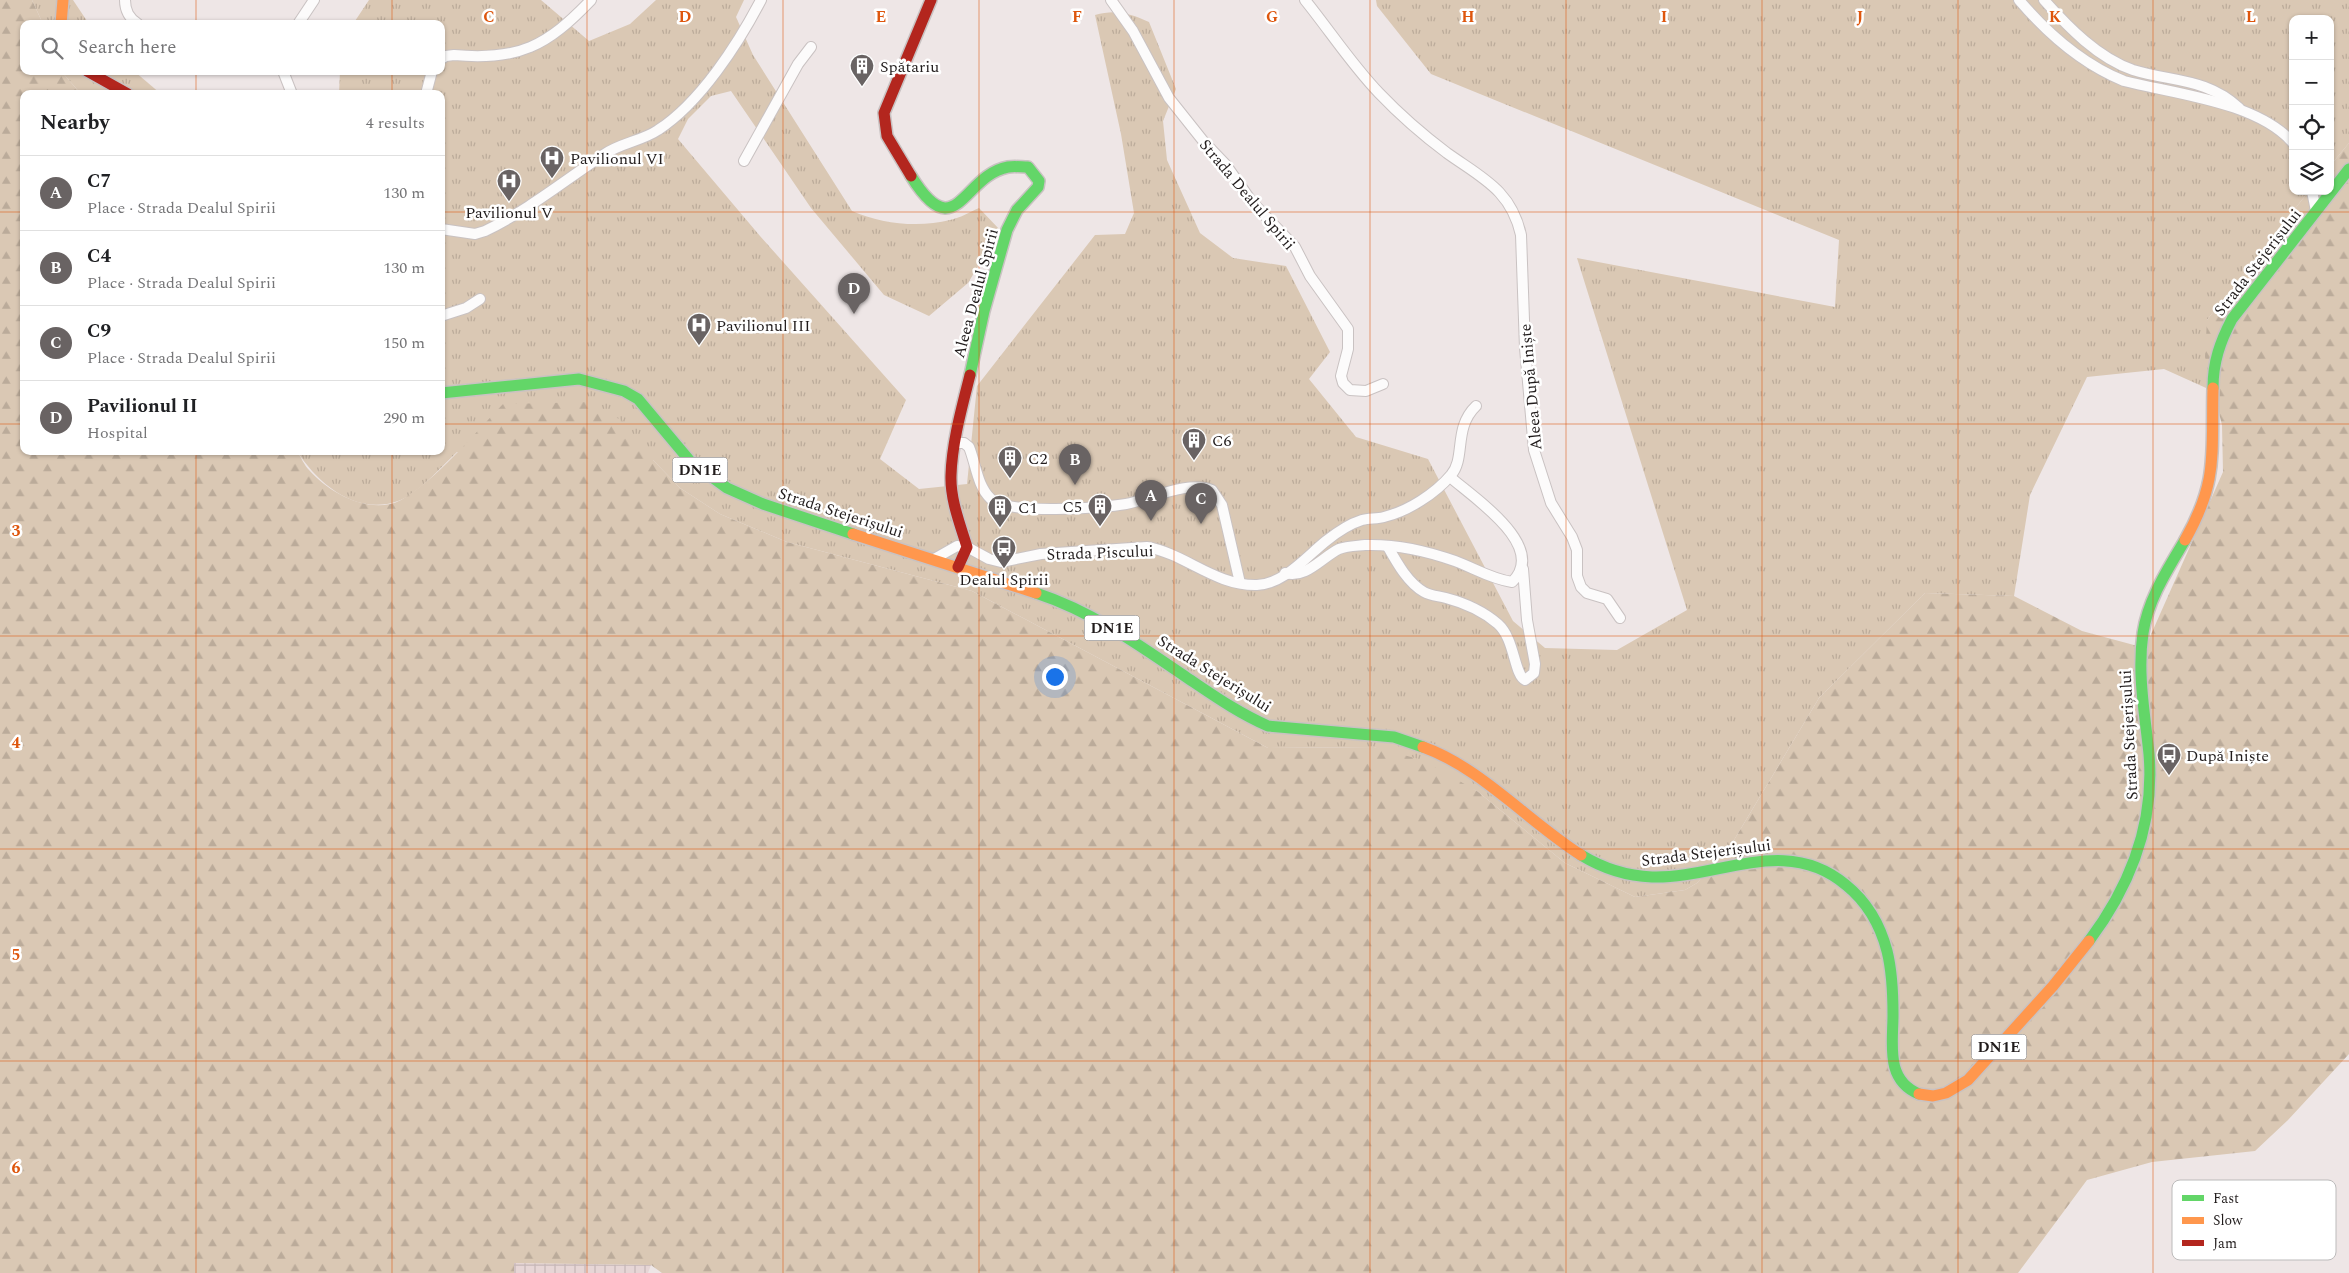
<!DOCTYPE html>
<html lang="en">
<head>
<meta charset="utf-8">
<style>
	body { margin:0; font-family:Spectral,serif; background:#f6f6f6; color:#202124 }
	.controls { position:absolute; right:15px; top:15px; display:grid; overflow:hidden; border-radius:10px; box-shadow:0 1px 4px #0004 }
	.controls button { width:45px; height:45px; display:grid; place-items:center; padding:0; border:0; border-bottom:1px solid #e0e0e0; background:#fff; color:#202124; font:25px sans-serif }
	.you { position:absolute; left:1054px; top:676px; width:18px; height:18px; margin:-12px; border:4px solid #fff; border-radius:50%; background:#1a73e8; box-shadow:0 0 0 8px #1a73e833 }
	.badge { display:grid; place-items:center; width:32px; height:32px; border-radius:50%; background:#696363; color:#fff; font-size:16px; font-weight:700 }
	.pin { position:absolute; translate:-50% -41px; filter:drop-shadow(0 1px 2px #0008) }
	.pin::after { content:''; position:absolute; top:26px; width:18px; height:15px; background:inherit; clip-path:polygon(0 0,100% 0,50% 100%) }
	.list { margin:0; padding:0; list-style:none }
	h2 { display:flex; justify-content:space-between; align-items:center; height:65px; margin:0; padding:0 20px; font-size:21px }
	h2 small { font-size:16px; font-weight:400; color:#757577 }
	.list li { display:grid; grid-template-columns:32px 1fr auto; gap:15px; align-items:center; box-sizing:border-box; height:75px; padding:0 20px; border-top:1px solid #e0e0e0 }
	.list b { display:block; font-size:19px; white-space:nowrap }
	.list p { margin:0; font-size:16px; white-space:nowrap; color:#757577 }
	.list em { font-size:16px; font-style:normal; color:#757577 }
	.icon { flex:none; width:28px; height:28px; fill:none; stroke:currentColor; stroke-width:2; stroke-linecap:round; stroke-linejoin:round }
	.map { position:relative; flex:none; width:2349px; height:1273px; overflow:hidden }
	.search { position:absolute; background:#fff; box-shadow:0 1px 4px #0004; left:20px; top:20px; width:425px; height:55px; display:flex; align-items:center; gap:12px; box-sizing:border-box; padding:0 18px; border-radius:10px; color:#757577; font-size:19px }
	.panel { position:absolute; background:#fff; box-shadow:0 1px 4px #0004; left:20px; top:90px; width:425px; height:365px; border-radius:10px }
	.map>svg:first-child { display:block }
</style>
</head>
<body>
<div class="map">
<svg width="2349" height="1273" viewBox="0 0 2349 1273">
	<defs>
		<pattern id="industrial-grid" width="8" height="8" patternUnits="userSpaceOnUse" patternTransform="scale(1.25)"><rect width="8" height="8" fill="#e7d6d6"/><path d="M0 4h8M4 0v8" fill="none" stroke="#c6b7b7"/></pattern>
		<pattern id="grass-tufts" width="24" height="20" patternUnits="userSpaceOnUse" patternTransform="scale(1.25)"><rect width="24" height="20" fill="#dac8b4"/><path d="M3 7l-1-3M5 7V3M7 7l1-3M15 17l-1-3M17 17v-4M19 17l1-3" fill="none" stroke="#bbab9a"/></pattern>
		<pattern id="forest-firs" width="22" height="20" patternUnits="userSpaceOnUse" patternTransform="scale(1.25)"><rect width="22" height="20" fill="#dac8b4"/><path d="M5 1l3.5 6h-7zM16 11l3.5 6h-7z" fill="#bbab9a"/></pattern>
	</defs>
	<rect width="100%" height="100%" fill="#eee6e6"/>
	<!-- industrial -->
	<polygon fill="url(#industrial-grid)" points="513,1263 651,1265 648,1273 514,1273"/>
	<!-- grass -->
	<g fill="url(#grass-tufts)">
		<polygon points="32,0 73,0 89,24 43,24"/>
		<path d="M369,0H541L589,41L630,24L656,0H744L736,17L753,55L852,211C881,224 919,228 950,220C960,218 970,212 979,208L1000,230L968,283L929,316L884,295L811,208L731,91L711,96L688,119L678,139L760,236L906,400L880,459L919,489L967,484L977,386L1095,235L1125,234L1134,213L1121,134L1095,15C1115,9 1130,13 1149,22L1176,89L1163,121L1167,160L1200,233L1233,258L1286,266L1330,352L1309,379L1356,437L1428,459L1513,621L1545,648L1617,650L1687,610L1577,258L1835,307L1839,240L1431,74L1377,6L1376,0H2349V143L2330,166V19H2293V191H2309L2207,320L2215,392L2164,369L2087,377L2030,495L2014,596L1925,593L1819,698L1731,845L1697,883L1685,890L1635,897L1565,863L1477,791L1374,747L1268,748L972,591L787,542L720,514L680,488L653,460L457,452C441,467 418,494 398,501C356,516 318,484 297,451H441V94H339L340,71H441V24H353Z"/>
		<polygon points="61,71 134,71 161,94 81,94"/>
	</g>
	<!-- forest -->
	<path fill="url(#forest-firs)" d="M0,0H32L43,24H24V71H61L81,94H24V451H297C301,457 304,465 309,470C329,493 371,516 401,500C435,481 475,433 503,404L586,402L623,421L653,460L680,488L720,514L787,542L972,591L1268,748L1374,747L1422,760L1477,791L1565,863L1635,897L1685,890L1697,883L1731,845L1819,698L1925,593L2014,596L2082,631L2145,648L2223,472L2222,425L2205,357L2207,320L2309,191H2330V166L2349,143V1054L2288,1120L2255,1151L2152,1162L2087,1180L2018,1273H662L651,1265L514,1263V1273H0Z"/>
	<g fill="none" stroke-linecap="round" stroke-linejoin="round">
		<defs>
			<g id="street">
				<path d="M125,0C125,11 129,18 138,24"/>
				<polyline points="1111,0 1133,31 1169,98 1204,142 1226,165 1252,202 1295,247 1310,276 1348,329 1348,349 1341,376 1343,383 1350,390 1366,391 1383,384"/>
				<path d="M1305,0C1330,31 1352,65 1379,93C1400,115 1423,135 1447,153C1482,178 1511,190 1521,235L1525,348L1534,450L1551,503L1572,537L1577,550V576L1581,587L1587,593L1607,599L1620,618"/>
				<path d="M2019,0C2048,34 2082,64 2124,81C2175,94 2258,102 2293,143"/>
				<path d="M2044,0C2068,27 2098,58 2133,70C2172,82 2207,78 2239,108"/>
				<polyline points="298,24 314,0"/>
				<path d="M441,59L446,56L454,55C519,61 547,46 591,0"/>
				<polyline points="283,71 292,94"/>
				<polyline points="426,94 432,71"/>
				<polyline points="744,161 798,64 811,47"/>
				<polyline points="2312,191 2316,211"/>
				<path d="M441,229L475,234L485,231C527,211 564,181 603,155C620,143 642,141 658,130C700,103 738,44 761,0"/>
				<polyline points="441,316 466,308 480,299"/>
				<path d="M955,443H964L969,447C976,464 977,486 991,499C1006,515 1104,508 1126,504C1151,499 1188,480 1212,490L1222,505L1240,583"/>
				<path d="M1388,547C1397,563 1408,583 1424,592C1431,596 1439,596 1446,598C1465,603 1483,611 1498,624C1515,639 1514,675 1525,680L1534,673L1535,664L1527,620L1523,569"/>
				<path d="M934,559L957,546L967,547L989,559L1001,562L1041,554L1147,547C1186,554 1215,586 1257,585C1284,584 1306,557 1326,541C1336,533 1349,524 1362,520C1369,518 1377,519 1384,517C1408,511 1435,494 1451,475C1466,458 1453,428 1476,406"/>
				<path d="M1285,573C1306,579 1321,558 1339,549C1347,546 1356,546 1365,545C1395,544 1427,551 1455,561C1474,568 1491,579 1512,582C1549,547 1474,498 1450,477"/>
			</g>
			<g id="fast">
				<path d="M911,176C956,249 963,175 1008,167C1014,166 1022,167 1028,167L1039,181L1038,187L1017,210L1007,230L984,311L970,375"/>
				<path d="M2213,388C2213,362 2220,342 2232,319L2349,169"/>
				<polyline points="441,393 579,379 624,391 638,399 690,461 727,488 763,504 853,534"/>
				<path d="M1036,593C1091,611 1138,644 1186,677C1213,695 1238,713 1268,726L1394,737L1423,747"/>
				<path d="M1581,855C1604,869 1626,876 1652,877C1718,879 1786,834 1846,885C1867,902 1880,924 1887,951C1892,971 1893,993 1893,1015C1893,1044 1885,1080 1919,1094"/>
				<path d="M2089,941C2130,886 2155,824 2149,754C2145,714 2137,674 2143,633C2148,599 2168,569 2185,540"/>
			</g>
			<g id="slow">
				<polyline points="61,24 63,0"/>
				<polyline points="853,534 1036,593"/>
				<path d="M2185,540C2219,480 2211,453 2213,388"/>
				<path d="M1423,747C1480,767 1530,823 1581,855"/>
				<polyline points="1919,1094 1933,1096 1946,1093 1968,1080 2053,986 2089,941"/>
			</g>
			<g id="jam">
				<polyline points="87,71 128,94"/>
				<polyline points="911,176 887,136 884,113 931,0"/>
				<path d="M958,567L967,547C960,524 950,499 951,475C952,442 962,407 970,375"/>
			</g>
		</defs>
		<!-- street casing -->
		<use href="#street" stroke="#c9c2c2" stroke-width="12"/>
		<!-- fast casing -->
		<use href="#fast" stroke="#c9c2c2" stroke-width="14"/>
		<!-- slow casing -->
		<use href="#slow" stroke="#c9c2c2" stroke-width="14"/>
		<!-- jam casing -->
		<use href="#jam" stroke="#c9c2c2" stroke-width="14"/>
		<!-- street -->
		<use href="#street" stroke="#fcfbfb" stroke-width="10"/>
		<!-- fast -->
		<use href="#fast" stroke="#63d668" stroke-width="11"/>
		<!-- slow -->
		<use href="#slow" stroke="#ff974d" stroke-width="11"/>
		<!-- jam -->
		<use href="#jam" stroke="#b3261e" stroke-width="11"/>
	</g>
	<!-- grid -->
	<path fill="none" stroke="#de560d" stroke-width="1" stroke-opacity="0.55" d="M196,0V24M392,0V24M587,0V1273M783,0V1273M979,0V1273M1174,0V1273M1370,0V1273M1566,0V1273M1762,0V1273M1958,0V1273M2153,0V1273M196,71V94M392,71V94M0,212H24M441,212H2349M0,424H24M441,424H2349M196,451V1273M392,451V1273M0,636H2349M0,849H2349M0,1061H2349"/>
	<!-- icons -->
	<defs>
		<symbol id="building-pin" viewBox="-11 -11 22 30"><path d="M0 17L-7.5 6A9.5 9.5 0 1 1 7.5 6Z" fill="#696363" stroke="#fff"/><path d="M-4-6H4V6H1V3H-1V6H-4ZM-2.5-4.3h1.7v1.8h-1.7ZM.8-4.3h1.7v1.8H.8ZM-2.5-1h1.7V.8h-1.7ZM.8-1h1.7V.8H.8Z" fill="#fff"/></symbol>
		<symbol id="hospital-pin" viewBox="-11 -11 22 30"><path d="M0 17L-7.5 6A9.5 9.5 0 1 1 7.5 6Z" fill="#696363" stroke="#fff"/><path d="M-5-5h3v3.5h4V-5h3V5h-3V1.5h-4V5h-3Z" fill="#fff"/></symbol>
		<symbol id="bus-pin" viewBox="-11 -11 22 30"><path d="M0 17L-7.5 6A9.5 9.5 0 1 1 7.5 6Z" fill="#696363" stroke="#fff"/><path d="M-5-6H5V4H4V6H2V4H-2V6H-4V4H-5ZM-3.5-4V0h7V-4ZM-3.5 1.2v1.5H-2V1.2ZM2 1.2v1.5H3.5V1.2Z" fill="#fff"/></symbol>
	</defs>
	<g fill-rule="evenodd">
		<use href="#building-pin" x="848" y="52" width="28" height="38"/>
		<use href="#hospital-pin" x="538" y="144" width="28" height="38"/>
		<use href="#hospital-pin" x="495" y="167" width="28" height="38"/>
		<use href="#hospital-pin" x="685" y="311" width="28" height="38"/>
		<use href="#building-pin" x="1180" y="426" width="28" height="38"/>
		<use href="#building-pin" x="996" y="444" width="28" height="38"/>
		<use href="#building-pin" x="1086" y="492" width="28" height="38"/>
		<use href="#building-pin" x="986" y="493" width="28" height="38"/>
		<use href="#bus-pin" x="990" y="534" width="28" height="38"/>
		<use href="#bus-pin" x="2155" y="741" width="28" height="38"/>
	</g>
	<g text-anchor="middle" stroke-width="5" stroke-linejoin="round" paint-order="stroke">
		<!-- shield labels -->
		<g fill="#fff" stroke="#646060" stroke-width="1">
			<rect x="672.5" y="457.5" width="55" height="25" rx="4"/>
			<rect x="1084.5" y="615.5" width="55" height="25" rx="4"/>
			<rect x="1971.5" y="1034.5" width="55" height="25" rx="4"/>
		</g>
		<g font-size="15" font-weight="bold" fill="#211c1c">
			<text x="700" y="475">DN1E</text>
			<text x="1112" y="633">DN1E</text>
			<text x="1999" y="1052">DN1E</text>
		</g>
		<!-- poi labels -->
		<g font-size="16" fill="#211c1c" stroke="#fff" text-anchor="start">
			<text x="880" y="72">Spătariu</text>
			<text x="570" y="164">Pavilionul VI</text>
			<text x="509" y="218" text-anchor="middle">Pavilionul V</text>
			<text x="716" y="331">Pavilionul III</text>
			<text x="1212" y="446">C6</text>
			<text x="1028" y="464">C2</text>
			<text x="1082" y="512" text-anchor="end">C5</text>
			<text x="1018" y="513">C1</text>
			<text x="1004" y="585" text-anchor="middle">Dealul Spirii</text>
			<text x="2186" y="761">După Iniște</text>
		</g>
		<!-- street labels -->
		<g font-size="16" fill="#211c1c" stroke="#fff">
			<text transform="translate(1248 194) rotate(50)" y="6">Strada Dealul Spirii</text>
			<text transform="translate(2257 262) rotate(-52)" y="6">Strada Stejerișului</text>
			<text transform="translate(975 293) rotate(-75)" y="6">Aleea Dealul Spirii</text>
			<text transform="translate(1530 387) rotate(-95)" y="6">Aleea După Iniște</text>
			<text transform="translate(841 512) rotate(18)" y="6">Strada Stejerișului</text>
			<text transform="translate(1100 552) rotate(-2)" y="6">Strada Piscului</text>
			<text transform="translate(1215 673) rotate(32)" y="6">Strada Stejerișului</text>
			<text transform="translate(2128 735) rotate(-93)" y="6">Strada Stejerișului</text>
			<text transform="translate(1706 852) rotate(-7)" y="6">Strada Stejerișului</text>
		</g>
	</g>
	<!-- legend -->
	<rect x="2172" y="1180" width="164" height="80" rx="8" fill="#fff" stroke="#bcbbbb" stroke-width="1"/>
	<rect x="2182" y="1195" width="22" height="6" fill="#63d668"/>
	<rect x="2182" y="1217" width="22" height="7" fill="#ff974d"/>
	<rect x="2182" y="1240" width="22" height="6" fill="#b3261e"/>
	<g font-size="14" fill="#211c1c">
		<text x="2213" y="1203">Fast</text>
		<text x="2213" y="1225">Slow</text>
		<text x="2213" y="1248">Jam</text>
	</g>
	<g font-size="16" text-anchor="middle" font-weight="bold" fill="#de560d" stroke="#fff" stroke-width="5" stroke-linejoin="round" paint-order="stroke">
		<text x="489" y="22">C</text>
		<text x="685" y="22">D</text>
		<text x="881" y="22">E</text>
		<text x="1077" y="22">F</text>
		<text x="1272" y="22">G</text>
		<text x="1468" y="22">H</text>
		<text x="1664" y="22">I</text>
		<text x="1860" y="22">J</text>
		<text x="2055" y="22">K</text>
		<text x="2251" y="22">L</text>
		<text x="16" y="536">3</text>
		<text x="16" y="748">4</text>
		<text x="16" y="960">5</text>
		<text x="16" y="1173">6</text>
	</g>
</svg>
<div class="controls">
<button>+</button>
<button>−</button>
<button><svg class="icon" aria-label="locate" viewBox="0 0 24 24"><circle cx="12" cy="12" r="6"/><path d="M12 2v4M12 18v4M2 12h4M18 12h4"/></svg></button>
<button><svg class="icon" aria-label="layers" viewBox="0 0 24 24"><path d="M12 4l9 5-9 5-9-5zM3 14l9 5 9-5"/></svg></button>
</div>
<div class="you"></div>
<div class="pin badge" style="left:1151px;top:521px">A</div>
<div class="pin badge" style="left:1075px;top:485px">B</div>
<div class="pin badge" style="left:1201px;top:524px">C</div>
<div class="pin badge" style="left:854px;top:314px">D</div>
<div class="search"><svg class="icon" aria-label="search" viewBox="0 0 24 24"><circle cx="10" cy="10" r="6"/><path d="M15 15l6 6"/></svg>Search here</div>
<section class="panel">
<h2>Nearby<small>4 results</small></h2>
<ul class="list">
<li><span class="badge">A</span><div><b>C7</b><p>Place · Strada Dealul Spirii</p></div><em>130 m</em></li>
<li><span class="badge">B</span><div><b>C4</b><p>Place · Strada Dealul Spirii</p></div><em>130 m</em></li>
<li><span class="badge">C</span><div><b>C9</b><p>Place · Strada Dealul Spirii</p></div><em>150 m</em></li>
<li><span class="badge">D</span><div><b>Pavilionul II</b><p>Hospital</p></div><em>290 m</em></li>
</ul>
</section>
</div>
</body>
</html>
